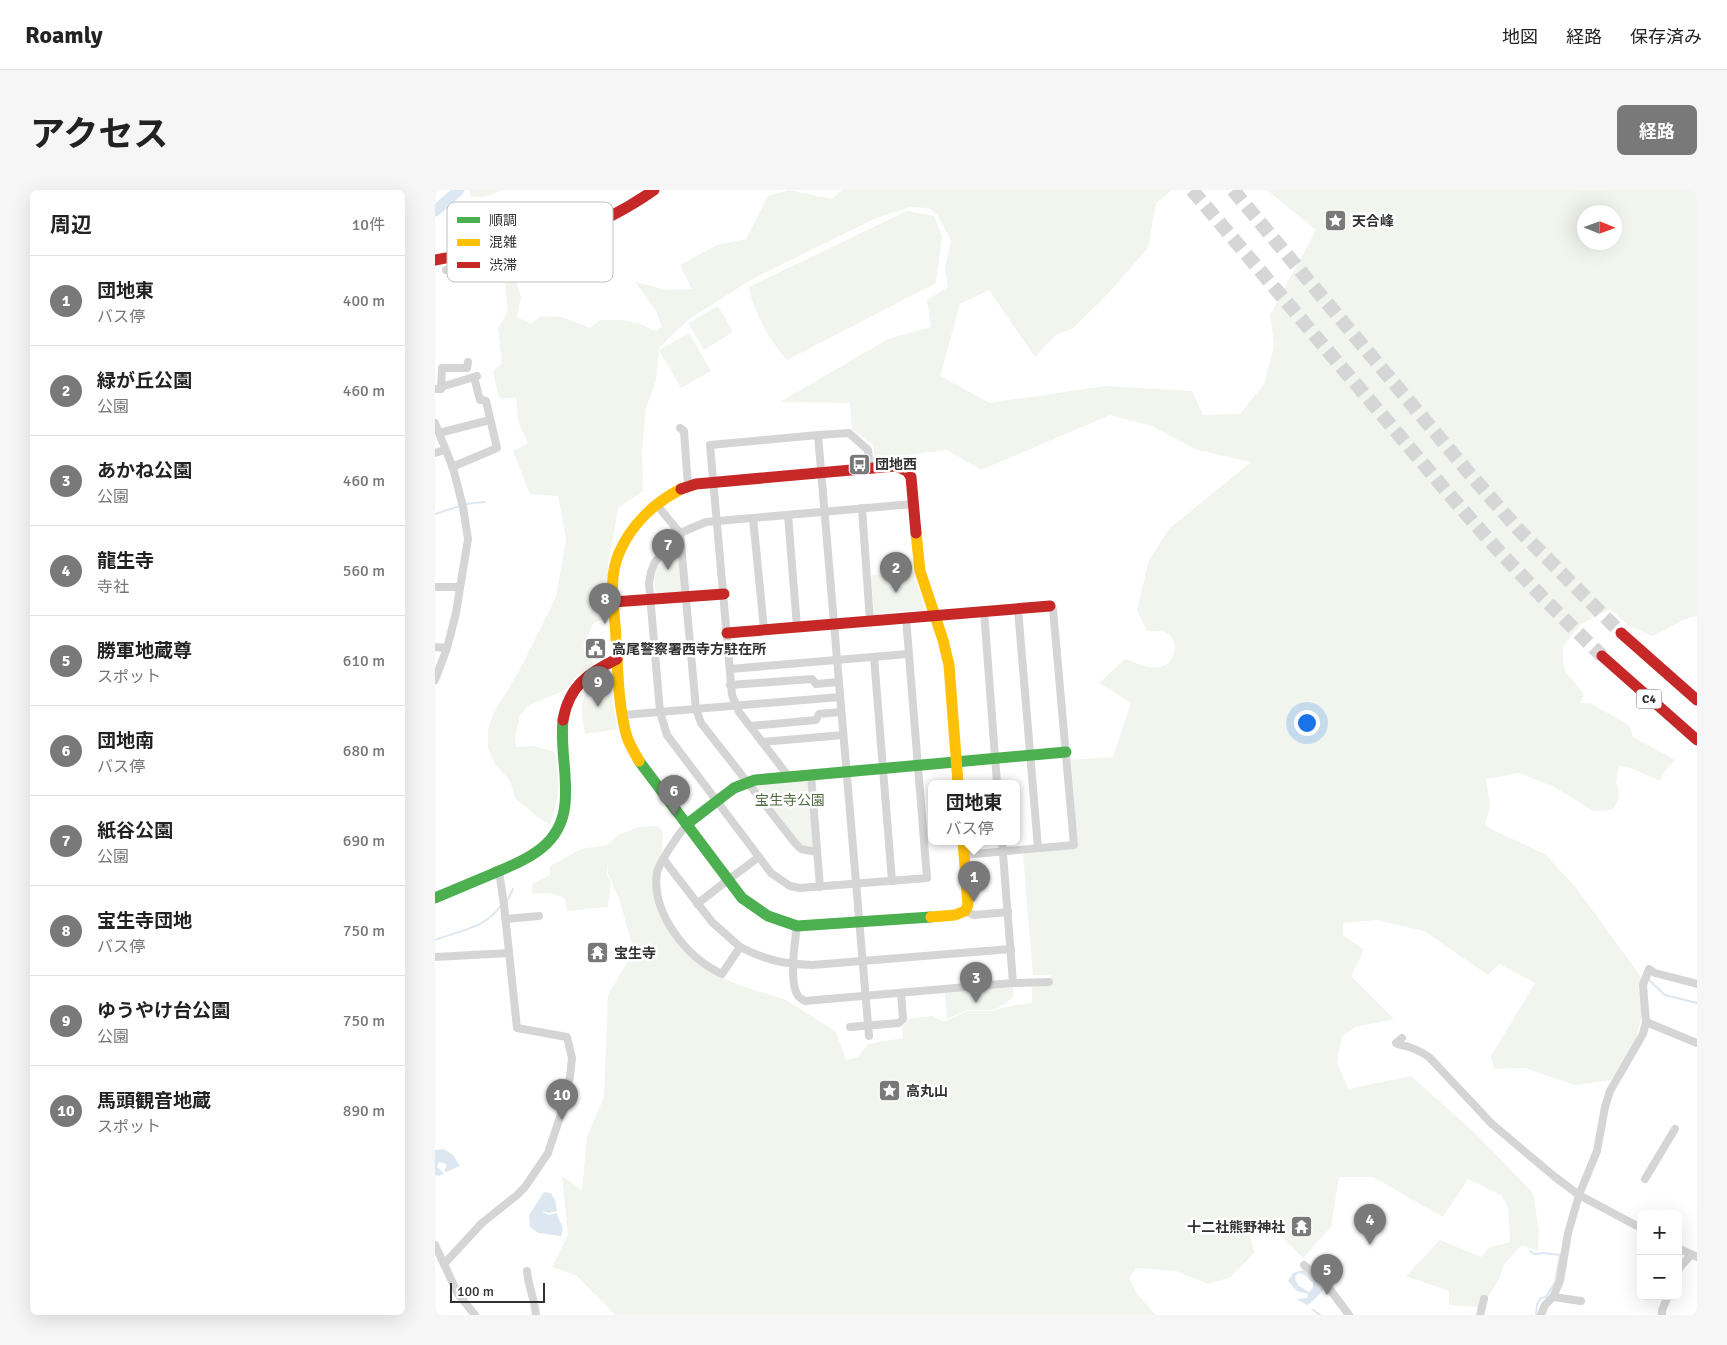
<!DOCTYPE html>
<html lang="ja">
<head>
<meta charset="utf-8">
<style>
	body { margin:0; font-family:Signika,"Noto Sans JP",sans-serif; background:#f6f6f6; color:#222 }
	.controls { position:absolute; right:15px; bottom:15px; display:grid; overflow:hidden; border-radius:8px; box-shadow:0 5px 20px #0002 }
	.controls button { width:45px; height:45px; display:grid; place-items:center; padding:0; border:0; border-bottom:1px solid #e0e0e0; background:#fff; color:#222; font:25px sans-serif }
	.compass { position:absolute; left:1142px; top:15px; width:45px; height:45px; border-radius:50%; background:#fff; box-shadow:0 5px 20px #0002; rotate:91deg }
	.scale { position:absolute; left:15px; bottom:12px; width:95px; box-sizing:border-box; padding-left:5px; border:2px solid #313131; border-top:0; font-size:14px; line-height:18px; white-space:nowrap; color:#313131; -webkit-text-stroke:4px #fff; paint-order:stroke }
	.you { position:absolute; left:871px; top:532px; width:18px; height:18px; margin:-12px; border:4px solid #fff; border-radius:50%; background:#1a73e8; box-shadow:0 0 0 8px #1a73e833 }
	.badge { display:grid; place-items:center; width:32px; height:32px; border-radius:50%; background:#797979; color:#fff; font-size:16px; font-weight:700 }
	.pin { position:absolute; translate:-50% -41px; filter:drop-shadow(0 1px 2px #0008) }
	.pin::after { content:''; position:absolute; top:26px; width:18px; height:15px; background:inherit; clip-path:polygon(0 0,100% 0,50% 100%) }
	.popup { position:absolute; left:493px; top:590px; width:92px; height:65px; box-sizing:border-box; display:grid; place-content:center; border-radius:8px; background:#fff; filter:drop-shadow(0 1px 4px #0005); font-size:16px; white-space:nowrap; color:#767676 }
	.popup b { font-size:19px; color:#222 }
	.popup::after { content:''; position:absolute; left:50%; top:100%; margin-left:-10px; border:10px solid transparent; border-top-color:#fff }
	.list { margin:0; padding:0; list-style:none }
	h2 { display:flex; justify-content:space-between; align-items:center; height:65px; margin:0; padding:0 20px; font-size:21px }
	h2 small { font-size:16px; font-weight:400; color:#767676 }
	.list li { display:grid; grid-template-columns:32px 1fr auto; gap:15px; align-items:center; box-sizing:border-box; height:90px; padding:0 20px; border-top:1px solid #e0e0e0 }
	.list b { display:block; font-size:19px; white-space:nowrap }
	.list p { margin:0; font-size:16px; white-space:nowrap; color:#767676 }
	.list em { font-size:16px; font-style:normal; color:#767676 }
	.map { position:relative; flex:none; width:1262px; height:1125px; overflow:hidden; border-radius:8px }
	header { display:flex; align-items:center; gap:30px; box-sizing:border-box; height:70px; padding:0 25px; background:#fff; border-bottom:1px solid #e0e0e0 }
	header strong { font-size:24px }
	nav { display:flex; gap:28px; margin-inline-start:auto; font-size:18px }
	.intro { display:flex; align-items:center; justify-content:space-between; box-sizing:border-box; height:120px; padding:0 30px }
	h1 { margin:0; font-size:35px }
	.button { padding:12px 22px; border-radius:8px; background:#797979; color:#fff; font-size:18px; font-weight:700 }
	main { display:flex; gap:30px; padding:0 30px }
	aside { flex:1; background:#fff; border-radius:8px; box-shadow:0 5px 20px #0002 }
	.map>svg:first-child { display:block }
</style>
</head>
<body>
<header>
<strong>Roamly</strong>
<nav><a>地図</a><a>経路</a><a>保存済み</a></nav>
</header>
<div class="intro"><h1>アクセス</h1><a class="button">経路</a></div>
<main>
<aside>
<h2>周辺<small>10件</small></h2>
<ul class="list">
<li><span class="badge">1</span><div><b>団地東</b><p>バス停</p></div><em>400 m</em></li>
<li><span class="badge">2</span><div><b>緑が丘公園</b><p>公園</p></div><em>460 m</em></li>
<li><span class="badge">3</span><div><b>あかね公園</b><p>公園</p></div><em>460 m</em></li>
<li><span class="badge">4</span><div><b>龍生寺</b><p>寺社</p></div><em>560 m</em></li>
<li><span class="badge">5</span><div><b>勝軍地蔵尊</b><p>スポット</p></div><em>610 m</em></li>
<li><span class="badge">6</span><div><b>団地南</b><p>バス停</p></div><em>680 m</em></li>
<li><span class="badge">7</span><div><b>紙谷公園</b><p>公園</p></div><em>690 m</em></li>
<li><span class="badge">8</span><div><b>宝生寺団地</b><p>バス停</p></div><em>750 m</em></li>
<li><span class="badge">9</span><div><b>ゆうやけ台公園</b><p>公園</p></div><em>750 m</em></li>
<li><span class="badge">10</span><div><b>馬頭観音地蔵</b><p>スポット</p></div><em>890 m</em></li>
</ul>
</aside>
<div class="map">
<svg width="1262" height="1125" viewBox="0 0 1262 1125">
	<rect width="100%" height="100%" fill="#fff"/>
	<!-- green -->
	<g fill="#f1f5ee" fill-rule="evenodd">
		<polygon points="34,0 68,0 49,7 36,7"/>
		<path d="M354,0L397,9L407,0H737L721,13L713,58L670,107L638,138L621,145L600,167L554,100L525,114L505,186L555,213L670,196L757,201L768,225L805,224L829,194L839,155L835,125L881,40L832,0H1262V426L1250,429L1218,446L1194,436L1175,419L1146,434L1128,456V470L1130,481L1149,504L1145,513H1155L1194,535L1198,547L1240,570L1230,581L1225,591L1196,578L1184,576L1181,592L1184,600L1183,611L1178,619L1169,621H1159L1119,597L1084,583L1051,589L1055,616L1050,635L1062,642L1110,664L1142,699L1206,787L1210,812L1201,850L1176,890L1140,895L1090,878L1059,879L1056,866L1100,793L1064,774L1053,785L989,741L941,730L908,733V745L929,760L916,786L959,829L921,837L907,846L902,872L913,899L976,886L1040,943L1098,1003L1104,1040L1103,1061L1087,1055L1069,1074L1063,1091L1047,1117L1014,1115V1101L971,1086L1005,1050L1046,1067L1055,1057L1075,1052L1073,1018L1067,1006L1033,989L1008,1027L938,987H904L896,1037L868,1068L843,1042L822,1031L814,1038L819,1063L796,1087L773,1094L741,1081L701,1078L694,1088L702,1104L721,1125H180L141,1085L117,1077L133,1045L127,986L147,1000L152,947L169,907L173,805L199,761L185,712L173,683L172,672V684L176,692L173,717L132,721L130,708L115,703L97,704V694L115,685V676L146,659L172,655L183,645L204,637L223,636L228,642L227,665L220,707L226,728L235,742L259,769L273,781L301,794L351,810L401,842L411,870L423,867L433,854L468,848L467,838L473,829L497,826L509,832L532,821H556L580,815L597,813V796L613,795L616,785H598L588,664L643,658L636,570L678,567L696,513L664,493L690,469C702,473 712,479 725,477C741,474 746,447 729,442C724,440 717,442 712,441L702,420L714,370L734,339L816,272L762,260L717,236L675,225L546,280L512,260L439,269V256L417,239L415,213L345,212L453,149L496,137L492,110L513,97L510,78L516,51L502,24L493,18L475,17L441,28L319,88L254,129L224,158L221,191L211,218L207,260L208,301L187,315L183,319L173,375L175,425L158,434L148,456L159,473L143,485L130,500L93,516L85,525L80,548L81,557L99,556L120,562C125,591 125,607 115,635L103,627L80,608L75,591L60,574L53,558V539L58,524L84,481L121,407L131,349L123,306L95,304L78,261L93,253L83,232L81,208H64L58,181L67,173L63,138L73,121L70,92L55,77L62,70L77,75L86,108L82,127L96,134L106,126L127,127L155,138L165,130H189L208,135L217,140L222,141L227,136L221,121L200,92L232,100L257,99L245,75L282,55L311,49L333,6ZM1150,22H1180V52H1150Z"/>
		<path d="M472,21L499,26L507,46L501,93L352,170C335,152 318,121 314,97Z"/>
		<polygon points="283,116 298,142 269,160 253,133"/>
		<polygon points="254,143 276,181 246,198 224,160"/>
		<path d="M240,353L244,355L247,400L245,403L224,404L220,400C219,373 224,373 240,353Z"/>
		<polygon points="478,382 490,420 439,424 436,385"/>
		<path d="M175,489L182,539L150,544C145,519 143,493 175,489Z"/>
		<polygon points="368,589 373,593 378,657 367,655 361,650 320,597 321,594"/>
		<polygon points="578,797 578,807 563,818 556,820 532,820 512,829 510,803"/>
	</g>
	<!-- water -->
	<g fill="#dde7f1" fill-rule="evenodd">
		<polygon points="9,959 18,965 25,976 11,982 9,980 11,977 11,974 4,972 2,977 9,983 4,986 0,985 0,960"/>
		<path d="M109,1002L116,1003L120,1010L122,1021L114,1023L108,1021V1022L114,1025L122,1023C123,1032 131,1036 126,1046L103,1043L95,1037L94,1025Z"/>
		<path d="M868,1080L882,1091L889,1099L879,1110L872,1115L861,1109L872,1108L873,1104L862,1101L853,1091L858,1083ZM864,1083L870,1085L878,1093V1098L874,1102L864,1096L860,1090L861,1085Z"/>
	</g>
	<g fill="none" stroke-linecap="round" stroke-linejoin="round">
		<!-- stream -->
		<g stroke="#dde7f1" stroke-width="2">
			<polyline points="31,314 50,312"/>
			<polyline points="0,324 25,316"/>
			<polyline points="72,711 78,699"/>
			<path d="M0,750C23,741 52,738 66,715"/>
			<polyline points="1214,790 1230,805 1262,813"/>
			<polyline points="1095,1061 1099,1064 1109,1063 1125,1065 1120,1092 1111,1107 1106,1108 1102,1114 1101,1125"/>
			<polyline points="878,1120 885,1125"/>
		</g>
		<!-- river -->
		<polyline stroke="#dde7f1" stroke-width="11" points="0,21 24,0"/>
		<!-- highway-tunnel -->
		<g stroke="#d6d6d6" stroke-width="14" stroke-dasharray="14 7" stroke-linecap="butt">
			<polyline points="757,0 1012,302 1061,358 1112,412 1167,466"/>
			<polyline points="798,0 1034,283 1083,339 1186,443"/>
		</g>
		<!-- street -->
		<g stroke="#d5d5d5" stroke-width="8">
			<path d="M25,65L22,42C23,40 24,37 26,35C36,27 67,24 77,31L81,55"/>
			<polyline points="11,80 42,76 40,62"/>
			<polyline points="6,197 42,186"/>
			<polyline points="0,199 6,199 7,178 32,178 33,172"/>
			<polyline points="0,233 18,278 28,317 33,349 21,423 12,458 0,490"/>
			<polyline points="245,238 249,241 253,296"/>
			<polyline points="4,243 55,230"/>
			<polyline points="383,245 414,243 433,260 435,278"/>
			<polyline points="0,263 10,260"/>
			<polyline points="17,277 62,258 51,211 48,210 45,210 39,187"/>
			<polyline points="221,314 245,343 261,519 266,533 360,653 366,659 382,662"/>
			<polyline points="427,318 435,431"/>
			<polyline points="353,325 362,437"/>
			<polyline points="318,328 329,439"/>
			<polyline points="0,397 25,397"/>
			<polyline points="583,419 603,658"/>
			<polyline points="549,421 562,593"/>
			<polyline points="471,428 492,688 365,698 355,696 336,683 232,545 225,522 214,393 216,382 220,372 245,343 271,332 478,314"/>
			<polyline points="0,457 12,458"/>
			<polyline points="439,467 457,691"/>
			<polyline points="295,479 473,464"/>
			<polyline points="295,495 377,489 381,494 403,492"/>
			<polyline points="188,525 405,507"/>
			<polyline points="315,536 381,530 384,524 406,522"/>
			<polyline points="327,552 408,545"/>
			<polyline points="376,585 385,697"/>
			<polyline points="354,587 304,522 297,505 275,255 383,245 434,846"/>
			<path d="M252,634C244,644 224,672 222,683C216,723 252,768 287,784L305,757C331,770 348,774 377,775L576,759"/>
			<polyline points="529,665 639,655 618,419 615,416"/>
			<polyline points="229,670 277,732 305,757"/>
			<polyline points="297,687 324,667"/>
			<polyline points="262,714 289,693"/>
			<polyline points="530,721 539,725 573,722"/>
			<polyline points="70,729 104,726"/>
			<path d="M362,736C360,752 353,794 364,807C364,807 369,811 370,811L578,793L567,651"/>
			<polyline points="0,767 74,763"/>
			<polyline points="578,793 614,792"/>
			<polyline points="1211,832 1262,853"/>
			<polyline points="415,837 464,833 468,829 466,803"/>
			<path d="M967,848L961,853C965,856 968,855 974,857C981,859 988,863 994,867L1057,934L1120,987L1144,1005L1206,1038"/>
			<polyline points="1210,989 1240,939"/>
			<polyline points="0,1055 23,1104 40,1125"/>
			<polyline points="1243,1058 1262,1067"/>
			<polyline points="9,1074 47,1033 82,1005 90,997 113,963 126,924 135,887 137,868 132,847 82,838 69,715 64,681"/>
			<polyline points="869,1075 891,1094 914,1125"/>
			<path d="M92,1081C93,1096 100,1110 101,1125"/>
			<polyline points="1243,1081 1245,1077 1256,1065"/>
			<polyline points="1118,1107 1146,1111"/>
			<polyline points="1045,1125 1049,1109"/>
			<polyline points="1106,1125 1110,1115 1118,1107 1125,1091 1133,1043 1144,1005 1162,961 1170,917 1175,901 1208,844 1211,832 1208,795 1214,779 1220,783 1262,794"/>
			<polyline points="1227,1125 1227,1120 1233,1106"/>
		</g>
		<!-- fast -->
		<g stroke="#4caf50" stroke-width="11">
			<polyline points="204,571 307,708 333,726 362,736 496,727"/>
			<polyline points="252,634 299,598 320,590 631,562"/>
			<path d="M0,708C19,700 38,692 57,684C90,670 126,657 130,614C133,586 125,558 128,530"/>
		</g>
		<!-- slow -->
		<g stroke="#ffc107" stroke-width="11">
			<polyline points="481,343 485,381 508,450 514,475 523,593"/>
			<path d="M204,571C200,563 195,556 192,547C183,516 183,481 181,449C180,420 172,391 184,363C196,335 219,313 246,299"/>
			<polyline points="496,727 520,725 530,721 533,715 528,651"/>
		</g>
		<!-- jam -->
		<g stroke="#c62828" stroke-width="11">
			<path d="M0,70C44,62 89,58 131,45C163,34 192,19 219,0"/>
			<polyline points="246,299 261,294 461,276 472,281 476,287 481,343"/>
			<polyline points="178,412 289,404"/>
			<polyline points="292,443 615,416"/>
			<polyline points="1186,443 1262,510"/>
			<polyline points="1167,466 1262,550"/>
			<path d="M128,530C134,496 153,483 182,469"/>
		</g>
	</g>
	<!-- icons -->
	<defs>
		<symbol id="sight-square" viewBox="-11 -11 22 22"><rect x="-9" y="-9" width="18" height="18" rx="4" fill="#797979" stroke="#fff"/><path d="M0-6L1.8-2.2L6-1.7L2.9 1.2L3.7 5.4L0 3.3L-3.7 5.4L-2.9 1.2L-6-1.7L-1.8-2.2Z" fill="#fff"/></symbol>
		<symbol id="bus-square" viewBox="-11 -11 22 22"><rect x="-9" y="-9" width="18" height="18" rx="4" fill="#797979" stroke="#fff"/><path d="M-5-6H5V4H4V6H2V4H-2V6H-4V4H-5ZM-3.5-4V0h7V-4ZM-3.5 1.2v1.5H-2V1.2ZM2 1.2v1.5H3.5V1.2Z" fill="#fff"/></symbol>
		<symbol id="civic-square" viewBox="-11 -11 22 22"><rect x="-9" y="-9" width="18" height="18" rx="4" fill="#797979" stroke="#fff"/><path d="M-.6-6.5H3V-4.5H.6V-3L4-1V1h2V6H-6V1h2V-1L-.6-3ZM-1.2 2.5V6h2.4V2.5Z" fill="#fff"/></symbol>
		<symbol id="temple-square" viewBox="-11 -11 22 22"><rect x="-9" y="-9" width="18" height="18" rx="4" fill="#797979" stroke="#fff"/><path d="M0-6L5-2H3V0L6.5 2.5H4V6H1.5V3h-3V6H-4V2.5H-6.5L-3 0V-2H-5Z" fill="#fff"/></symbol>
	</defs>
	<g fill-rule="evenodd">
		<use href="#sight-square" x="888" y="18" width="25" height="25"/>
		<use href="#bus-square" x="412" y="262" width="25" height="25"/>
		<use href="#civic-square" x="148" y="446" width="25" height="25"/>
		<use href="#temple-square" x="150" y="750" width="25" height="25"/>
		<use href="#sight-square" x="442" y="888" width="25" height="25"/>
		<use href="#temple-square" x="854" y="1024" width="25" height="25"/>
	</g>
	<g text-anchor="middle" stroke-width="5" stroke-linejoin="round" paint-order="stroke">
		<!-- shield labels -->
		<rect fill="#fff" stroke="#6f6f6f" stroke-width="1" x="1201.5" y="499.5" width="25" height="19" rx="4"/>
		<g font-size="12" font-weight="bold" fill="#313131">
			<text x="1214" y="513">C4</text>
		</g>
		<!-- poi labels -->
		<g font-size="14" font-weight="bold" fill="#313131" stroke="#fff" text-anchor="start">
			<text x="917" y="36">天合峰</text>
			<text x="440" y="279">団地西</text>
			<text x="177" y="464">高尾警察署西寺方駐在所</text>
			<text x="179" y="768">宝生寺</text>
			<text x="471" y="906">高丸山</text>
			<text x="850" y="1042" text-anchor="end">十二社熊野神社</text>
		</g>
		<!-- park labels -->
		<g font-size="14" fill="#506b41" stroke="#fff">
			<text x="355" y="615">宝生寺公園</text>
		</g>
	</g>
	<!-- legend -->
	<rect x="12" y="12" width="166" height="80" rx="8" fill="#fff" stroke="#c1c1c1" stroke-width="1"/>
	<rect x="22" y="27" width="23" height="6" fill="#4caf50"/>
	<rect x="22" y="49" width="23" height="7" fill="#ffc107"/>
	<rect x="22" y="72" width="23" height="6" fill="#c62828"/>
	<g font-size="14" fill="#313131">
		<text x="54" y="35">順調</text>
		<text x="54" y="57">混雑</text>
		<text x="54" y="80">渋滞</text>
	</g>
</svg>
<div class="controls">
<button>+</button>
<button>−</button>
</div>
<svg class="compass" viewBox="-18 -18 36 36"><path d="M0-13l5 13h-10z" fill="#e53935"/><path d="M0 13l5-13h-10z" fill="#767676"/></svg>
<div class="scale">100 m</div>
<div class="you"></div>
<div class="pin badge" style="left:539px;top:712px">1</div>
<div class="popup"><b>団地東</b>バス停</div>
<div class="pin badge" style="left:461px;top:403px">2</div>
<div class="pin badge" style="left:541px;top:813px">3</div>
<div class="pin badge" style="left:935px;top:1055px">4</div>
<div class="pin badge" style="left:892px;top:1105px">5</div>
<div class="pin badge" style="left:239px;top:626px">6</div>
<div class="pin badge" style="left:233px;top:380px">7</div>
<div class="pin badge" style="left:170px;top:434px">8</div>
<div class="pin badge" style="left:163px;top:517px">9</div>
<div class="pin badge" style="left:127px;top:930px">10</div>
</div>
</main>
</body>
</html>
